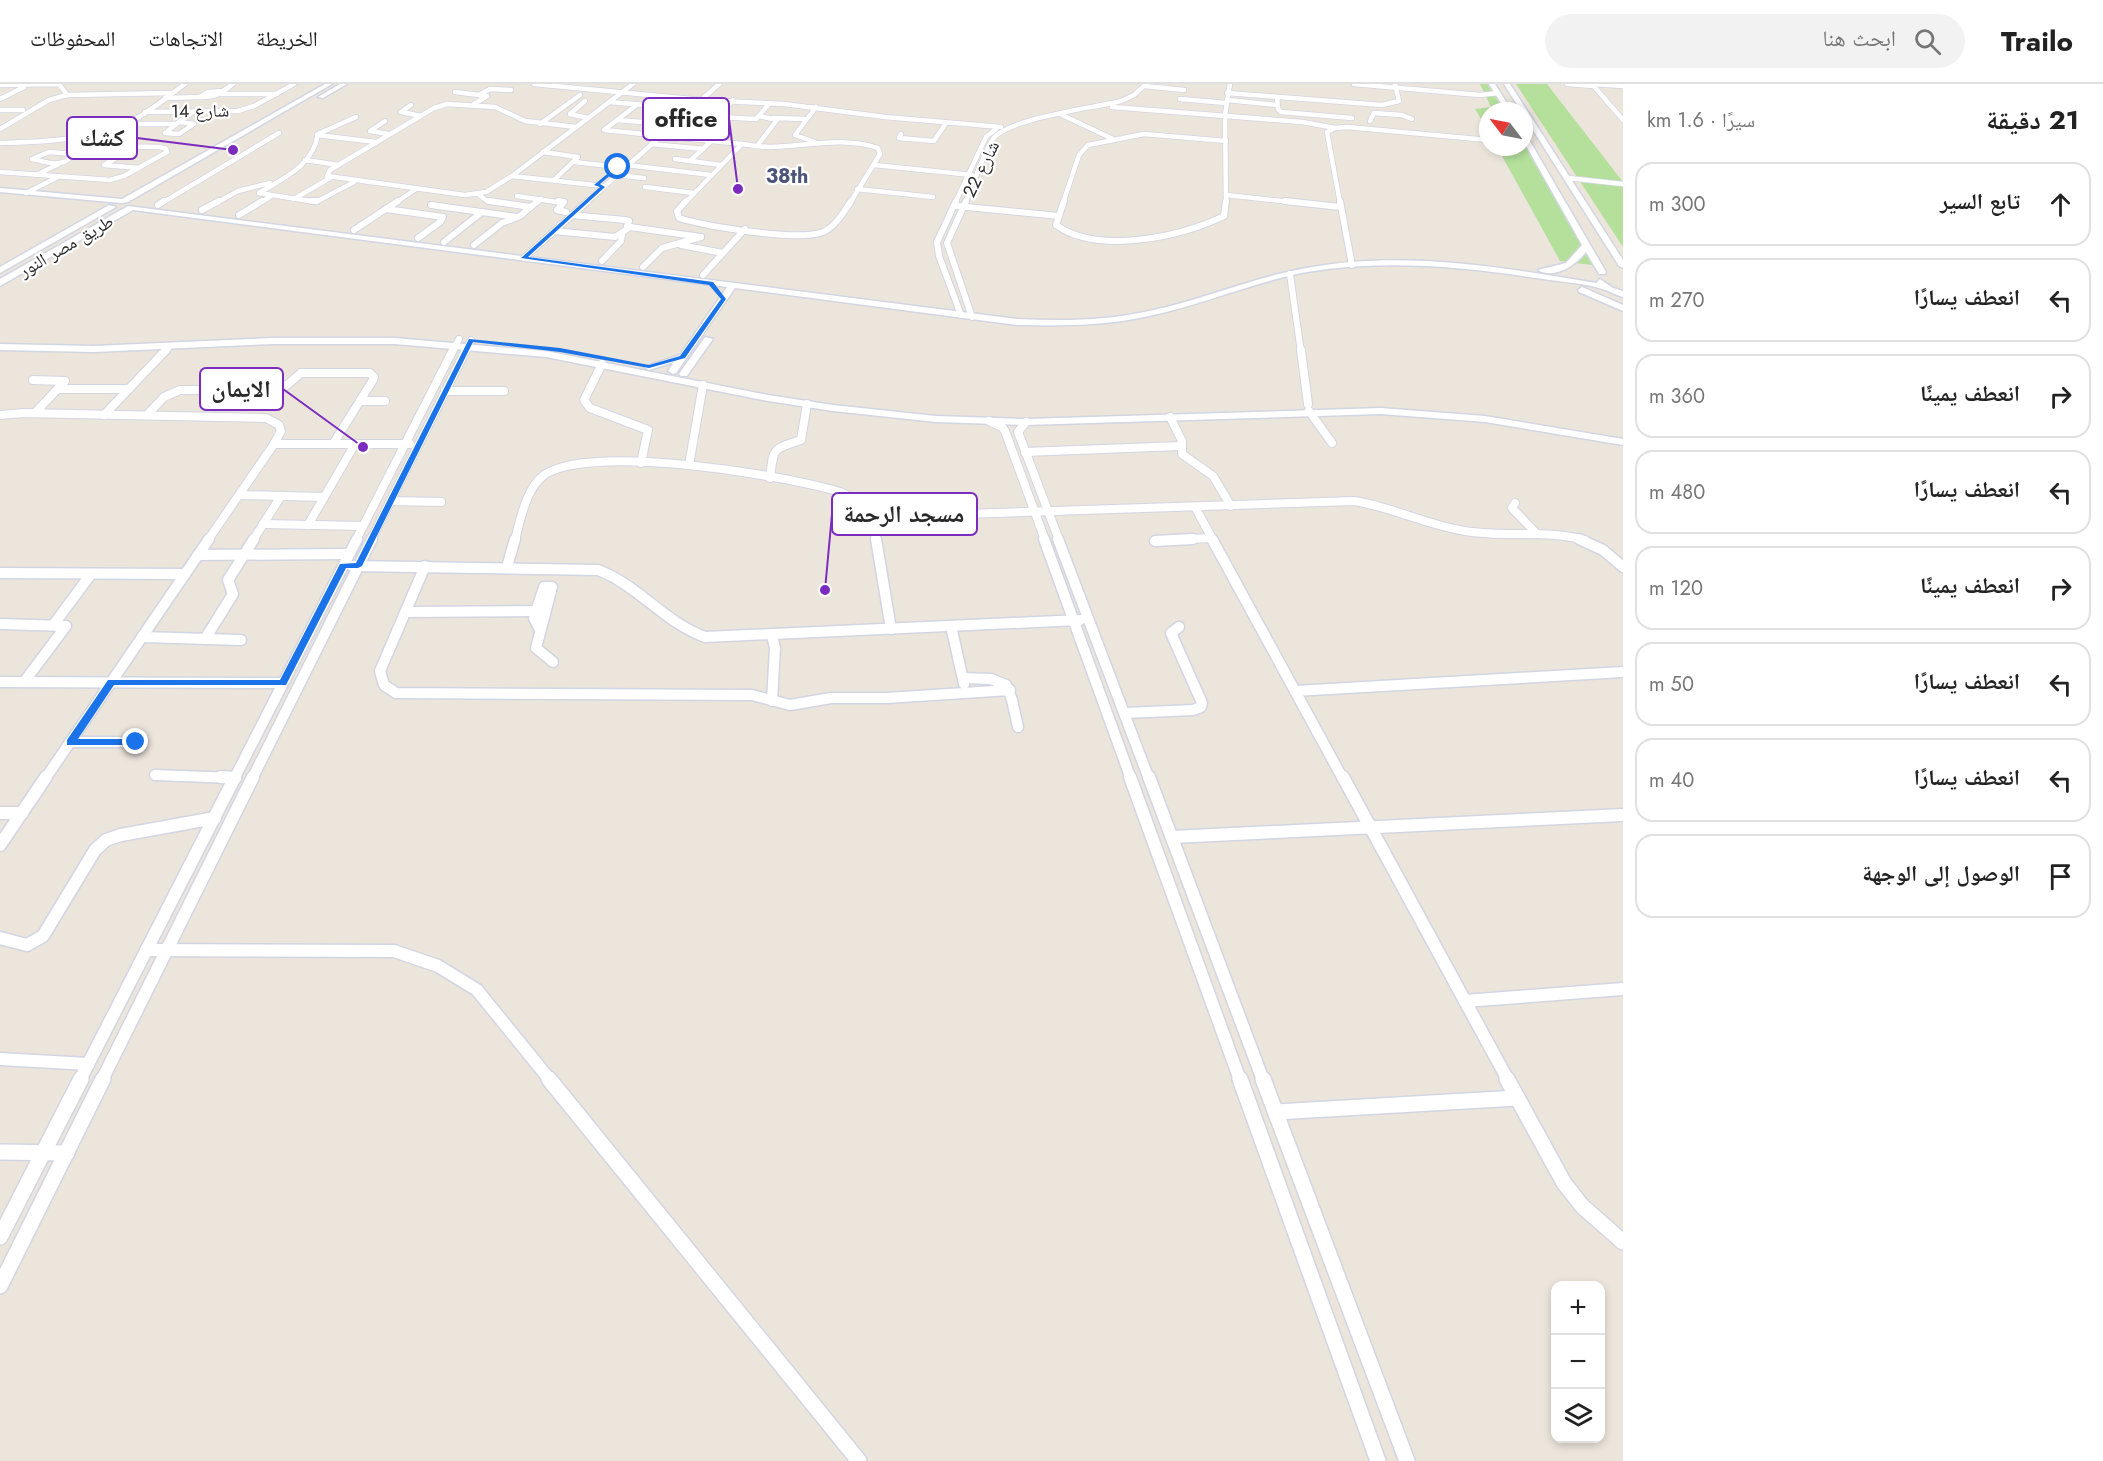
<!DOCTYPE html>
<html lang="ar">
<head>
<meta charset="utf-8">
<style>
	body { margin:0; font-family:Jost,"Noto Naskh Arabic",sans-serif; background:#f2f2f2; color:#222; direction:rtl }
	.controls { position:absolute; right:18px; bottom:18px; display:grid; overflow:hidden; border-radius:12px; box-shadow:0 3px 9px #0003 }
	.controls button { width:54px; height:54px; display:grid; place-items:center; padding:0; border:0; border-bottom:2px solid #e0e0e0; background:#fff; color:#222; font:30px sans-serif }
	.compass { position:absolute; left:1479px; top:18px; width:54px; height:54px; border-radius:50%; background:#fff; box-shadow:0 3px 9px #0003; rotate:302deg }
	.stop { position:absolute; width:18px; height:18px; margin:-14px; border:4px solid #1a73e8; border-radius:50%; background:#fff }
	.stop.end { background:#1a73e8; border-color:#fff; box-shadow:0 2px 6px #0008 }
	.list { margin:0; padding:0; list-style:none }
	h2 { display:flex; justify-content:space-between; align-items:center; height:78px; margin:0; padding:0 24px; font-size:26px }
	h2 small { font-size:20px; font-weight:400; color:#767676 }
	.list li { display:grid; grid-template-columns:39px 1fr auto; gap:18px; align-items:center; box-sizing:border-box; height:84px; margin:0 12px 12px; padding:0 12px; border:2px solid #e0e0e0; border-radius:18px }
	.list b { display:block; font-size:22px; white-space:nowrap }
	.list em { font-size:20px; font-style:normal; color:#767676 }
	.icon { flex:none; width:33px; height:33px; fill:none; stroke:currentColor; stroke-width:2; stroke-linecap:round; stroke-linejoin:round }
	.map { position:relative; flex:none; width:1623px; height:1377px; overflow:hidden; direction:ltr }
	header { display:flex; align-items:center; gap:36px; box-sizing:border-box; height:84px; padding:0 30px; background:#fff; border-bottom:2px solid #e0e0e0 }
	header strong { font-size:28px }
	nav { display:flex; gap:33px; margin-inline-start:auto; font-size:21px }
	.search { width:420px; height:54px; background:#f2f2f2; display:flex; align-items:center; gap:15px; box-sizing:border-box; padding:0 21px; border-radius:33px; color:#767676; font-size:22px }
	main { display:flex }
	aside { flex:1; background:#fff }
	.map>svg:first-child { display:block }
</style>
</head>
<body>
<header>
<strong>Trailo</strong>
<div class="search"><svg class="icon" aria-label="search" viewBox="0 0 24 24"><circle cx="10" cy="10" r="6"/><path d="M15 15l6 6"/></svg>ابحث هنا</div>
<nav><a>الخريطة</a><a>الاتجاهات</a><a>المحفوظات</a></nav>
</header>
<main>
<aside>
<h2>21 دقيقة<small>سيرًا · 1.6 km</small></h2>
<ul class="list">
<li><svg class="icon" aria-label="ahead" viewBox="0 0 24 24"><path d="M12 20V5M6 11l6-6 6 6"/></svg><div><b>تابع السير</b></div><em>300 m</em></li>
<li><svg class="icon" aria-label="left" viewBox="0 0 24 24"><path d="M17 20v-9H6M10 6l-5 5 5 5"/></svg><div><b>انعطف يسارًا</b></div><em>270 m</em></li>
<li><svg class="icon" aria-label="right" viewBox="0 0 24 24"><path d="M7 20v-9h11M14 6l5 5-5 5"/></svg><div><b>انعطف يمينًا</b></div><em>360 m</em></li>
<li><svg class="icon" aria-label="left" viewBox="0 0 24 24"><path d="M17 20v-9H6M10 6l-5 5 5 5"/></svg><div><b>انعطف يسارًا</b></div><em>480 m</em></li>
<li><svg class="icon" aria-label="right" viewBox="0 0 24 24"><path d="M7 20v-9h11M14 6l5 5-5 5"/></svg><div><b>انعطف يمينًا</b></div><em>120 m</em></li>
<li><svg class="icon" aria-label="left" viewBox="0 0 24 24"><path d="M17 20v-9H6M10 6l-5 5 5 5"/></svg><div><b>انعطف يسارًا</b></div><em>50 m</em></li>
<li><svg class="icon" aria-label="left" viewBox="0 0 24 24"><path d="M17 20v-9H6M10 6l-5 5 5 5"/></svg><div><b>انعطف يسارًا</b></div><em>40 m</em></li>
<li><svg class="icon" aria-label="arrive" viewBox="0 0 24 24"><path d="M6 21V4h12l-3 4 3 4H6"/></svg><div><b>الوصول إلى الوجهة</b></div></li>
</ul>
</aside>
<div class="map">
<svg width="1623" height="1377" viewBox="0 0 1623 1377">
	<rect width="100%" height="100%" fill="#ece5dc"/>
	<!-- green -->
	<g fill="#b4e09b">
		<polygon points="1480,0 1487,0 1504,27 1488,27 1488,46 1475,25 1491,23"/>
		<polygon points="1516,0 1547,0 1623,98 1623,163"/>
		<polygon points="1524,60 1600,182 1560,177 1497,63 1524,63"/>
	</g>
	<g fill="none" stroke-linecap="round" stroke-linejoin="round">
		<defs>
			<g id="street-far5">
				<polyline points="534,0 702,16 784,20 885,33 1001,43"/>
				<polyline points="1354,0 1480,11 1498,9"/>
				<polyline points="1567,0 1594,2"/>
				<polyline points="1592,0 1623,36"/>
				<polyline points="1592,0 1623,2"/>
				<polyline points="0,1 59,0 67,11"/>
				<polyline points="1144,2 1184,6"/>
				<path d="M224,7L208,8L200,13C217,13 219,10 233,0"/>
				<polyline points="455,8 487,12 474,20"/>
				<polyline points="1227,9 1382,21 1399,17 1395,0"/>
				<polyline points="221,10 277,10"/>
				<polyline points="479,11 490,5 511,6"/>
				<polyline points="1277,13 1278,25 1281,28 1352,34"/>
				<polyline points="165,14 201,13"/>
				<polyline points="0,15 24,3"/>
				<polyline points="1180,15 1226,19"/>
				<polyline points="1227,16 1277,21"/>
				<polyline points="585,17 570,30 588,34"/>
				<polyline points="609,18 657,22"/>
				<polyline points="638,20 604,46 742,60"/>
				<polyline points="411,21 401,28 421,32"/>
				<polyline points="1112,23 1302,38 1335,44"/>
				<polyline points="0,26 23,26"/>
				<polyline points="145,28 238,27 254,22 294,0"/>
				<polyline points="1060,30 1113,55"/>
				<polyline points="719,33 756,35 770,19"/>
				<polyline points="773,34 805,35"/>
				<polyline points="617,36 666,40"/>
				<polyline points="678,36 725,41"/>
				<polyline points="385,37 370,47 389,50"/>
				<polyline points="1370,37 1374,29 1402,31 1412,35"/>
				<polygon points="179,38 194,40 179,50 165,49"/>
				<polyline points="179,38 193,28"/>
				<polyline points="127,40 176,40"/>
				<polyline points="540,40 580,11"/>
				<polyline points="576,43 525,37 495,23 447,20 434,24 330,86 327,92 465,111 486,108 512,92 633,0"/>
				<polyline points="0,45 49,16 67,11 172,9"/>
				<polyline points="901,50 899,54 934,57 946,39"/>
				<polyline points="317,51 376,58"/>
				<polyline points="815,58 795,51 816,23"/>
				<path d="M0,59C43,58 92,56 132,37C151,27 168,12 185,0"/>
				<polyline points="651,60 703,65"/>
				<path d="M742,60C751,61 761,63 770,63C805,62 844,52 878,64L880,70L850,119"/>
				<polyline points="757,62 777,36 759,32"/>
				<path d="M49,68L73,70C64,85 46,78 32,75Z"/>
				<polyline points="543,68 578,73 554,96"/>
				<polyline points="123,70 104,81 139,84"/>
				<polyline points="675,75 721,81"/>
				<polyline points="305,76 339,81"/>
				<polyline points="690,77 723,46 725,41 719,31 733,16"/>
				<polyline points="575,78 617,83"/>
				<polyline points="627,81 711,91"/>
				<polyline points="874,81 972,91"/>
				<path d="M0,88L110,96L124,92L167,68L166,65L160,63C136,62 108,66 90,48"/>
				<polyline points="36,91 59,80"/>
				<polyline points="615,91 644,94"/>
				<polyline points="512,92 603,102"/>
				<polyline points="1568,94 1623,100"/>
				<path d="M354,98L316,118L259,109C284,94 313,82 318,50L356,33"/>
				<polyline points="645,103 694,109"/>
				<polyline points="857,105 933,113"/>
				<polyline points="26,109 58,93"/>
				<polyline points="478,110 487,117 500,119"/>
				<polyline points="1226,111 1299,119"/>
				<polyline points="517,112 563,119"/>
				<polyline points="294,115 330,94"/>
				<polyline points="162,119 279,49"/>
				<polyline points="216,119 238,107 270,99"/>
				<polyline points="260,119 271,112"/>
				<polyline points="395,119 416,105"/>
				<polyline points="536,119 541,115"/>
				<polyline points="586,119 719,0"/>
				<polyline points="685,119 742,60"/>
				<polyline points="955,119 986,53 996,45"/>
				<path d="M965,119C974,100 982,72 993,55C1008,34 1094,24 1121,17L1134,11L1146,0"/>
				<polyline points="1063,119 1079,71 1088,61 1144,50 1226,57"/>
				<polyline points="1226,119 1225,31 1230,0"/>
				<polyline points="1340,119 1327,48 1335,44 1347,43 1488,56"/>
			</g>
			<g id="street-far4">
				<polyline points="311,117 317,117"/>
				<polyline points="489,117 531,123"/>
				<polyline points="558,117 564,118 557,126 566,128"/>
				<path d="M686,117L677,127L679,134C705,142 799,158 823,148C835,143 844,128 851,117"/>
				<polyline points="956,117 937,158 939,172 961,231"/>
				<polyline points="966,117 947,159 972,233"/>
				<path d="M1064,117L1056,141C1098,171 1180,153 1224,132L1226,117"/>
				<polyline points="1285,117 1340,123"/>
				<polyline points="1340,117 1352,181"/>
				<polyline points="158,121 164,117"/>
				<polyline points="431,121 517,133"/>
				<polyline points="956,122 1059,132"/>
				<polyline points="386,125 443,133 440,138 418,154"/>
				<polyline points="202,126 219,117"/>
				<polyline points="239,131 262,117"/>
				<polyline points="571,131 625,136 629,137 627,142 630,143 701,153"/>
				<polyline points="354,146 398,117"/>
				<polyline points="554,147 615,153 630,143"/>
				<polyline points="444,158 482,128"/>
				<polyline points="474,161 502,139 520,132 538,117"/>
				<polyline points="681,161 723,169"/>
				<polyline points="524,174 588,117"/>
				<polyline points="602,177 621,157 622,151"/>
				<polyline points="643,183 662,164 701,153"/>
				<polyline points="1290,190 1301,268"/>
				<polyline points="703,191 745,145"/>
				<polyline points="164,268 170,262"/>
				<polyline points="452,268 459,255"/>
				<polyline points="465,268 471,256"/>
			</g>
			<g id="street-far3">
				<polyline points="1301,266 1308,320"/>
				<polyline points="602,280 584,316 590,324 648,346 641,379"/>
				<polyline points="33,296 65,297 35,329"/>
				<polyline points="58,305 128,305"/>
				<polyline points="445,307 504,307"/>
				<polyline points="360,317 385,317"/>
				<polyline points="1309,327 1332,359"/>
				<polyline points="0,331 24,329 266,334 279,341 281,347 274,360 208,456"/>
				<polyline points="104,331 166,266"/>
				<polyline points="147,331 164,313 180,306 281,306 301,289 370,289 374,293 373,296 333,360"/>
				<polyline points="1170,333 1182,357 1182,370 1213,392 1231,422"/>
				<polyline points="989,337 1002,343 1005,347 1045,456"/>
				<polyline points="1026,338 1018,348 1059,456"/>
				<polyline points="274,360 410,360"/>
				<polyline points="1025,368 1180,362"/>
				<polyline points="689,381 703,301"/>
				<path d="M770,394C774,363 771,366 801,356L807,320"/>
				<polyline points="239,411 324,413"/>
				<polyline points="391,417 441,418"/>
				<polyline points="1515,419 1512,424 1536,449"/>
				<polyline points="1195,423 1213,456"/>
				<path d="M872,433L1354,417C1392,423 1427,441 1465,447C1505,454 1545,445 1585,456"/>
				<polyline points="263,440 363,442"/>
				<polyline points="308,441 355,360"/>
				<polyline points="253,456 281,412"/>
				<polyline points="356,456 453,266"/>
				<polyline points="371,456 466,266"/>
				<path d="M515,456C520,437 526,404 544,391C591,359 784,391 840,408C866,419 871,430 876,456"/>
				<polyline points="1165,456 1212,454"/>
			</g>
			<g id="street-far2">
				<polyline points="876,455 891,545"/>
				<polyline points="1044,455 1131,695"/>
				<polyline points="1058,455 1149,695"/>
				<polyline points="1212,455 1343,695"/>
				<polyline points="1579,455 1603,466 1623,483"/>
				<polyline points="1155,457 1193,455"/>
				<polyline points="198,471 349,470"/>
				<path d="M352,482L598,486C638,501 664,538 705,553L1080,536"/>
				<polyline points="425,482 380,587 384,601 396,609 752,611 790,621 831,614 887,614 1010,606"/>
				<polyline points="507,483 515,455"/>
				<polyline points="0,489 185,490"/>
				<polyline points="406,528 536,527"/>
				<polyline points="0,540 66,542 24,598"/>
				<polyline points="54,540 91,490"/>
				<polyline points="951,542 964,600"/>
				<polyline points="540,546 534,534 544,503 552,503 536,564 553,578"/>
				<polyline points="772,551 775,564 772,617"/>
				<polyline points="142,553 241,556"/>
				<polyline points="205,555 233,510 228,496 254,455"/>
				<polyline points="963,594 991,595 1006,601 1012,616 1018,643"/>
				<polyline points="0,598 283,599"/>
				<polyline points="1295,607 1623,588"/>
				<polyline points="1125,629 1193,626 1201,623 1202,619 1171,549 1179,543"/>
				<polyline points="70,658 136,658"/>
				<polyline points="155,691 235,694"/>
				<polyline points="45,695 209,455"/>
				<polyline points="234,695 357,455"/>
				<polyline points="252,695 372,455"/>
			</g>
			<g id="street-far1">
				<polyline points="221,693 235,694"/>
				<polyline points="1130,693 1240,996"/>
				<polyline points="1149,693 1263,996"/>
				<polyline points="1343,693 1508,996"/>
				<polyline points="0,729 22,729"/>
				<polyline points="1172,753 1623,731"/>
				<polyline points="0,761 46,693"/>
				<polyline points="0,854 27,861 43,852 95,766 106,756 121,751 215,734"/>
				<polyline points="146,866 394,867 438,882 477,906 550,996"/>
				<polyline points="1465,917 1623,905"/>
				<polyline points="0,975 88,980"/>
				<polyline points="80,996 235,693"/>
				<polyline points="102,996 253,693"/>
			</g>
			<g id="street">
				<polyline points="549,995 859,1377"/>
				<polyline points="1240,995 1378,1377"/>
				<polyline points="1263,995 1407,1377"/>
				<polyline points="1507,995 1564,1099 1582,1122 1623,1158"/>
				<polyline points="1276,1028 1517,1014"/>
				<polyline points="0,1068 67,1069"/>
				<polyline points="0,1153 81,995"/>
				<polyline points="0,1202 103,995"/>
			</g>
			<g id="secondary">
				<polygon points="325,0 332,0 128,118 121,119 0,108 0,104 122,115"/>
				<polygon points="340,0 347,0 323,14 318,13"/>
				<polygon points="1489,0 1495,0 1512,27 1506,27"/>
				<polygon points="1504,0 1510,0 1623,176 1623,184 1619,182 1524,32 1524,27 1521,27"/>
				<path d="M1524,50L1527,52L1606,188L1605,190H1599L1586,168C1576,181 1554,196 1538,186L1566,179L1582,161L1524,58Z"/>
				<polygon points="109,121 116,123 0,189 0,183"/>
				<path d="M128,122L1017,235C1061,237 1105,237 1149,227C1202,216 1253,193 1307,184C1403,166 1501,183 1596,199L1600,195L1613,204L1623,207V213C1616,211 1609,207 1602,205C1584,199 1562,198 1543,195C1465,183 1385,175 1307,188C1253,198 1202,221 1149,232C1106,242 1061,242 1017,241L735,204L676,289L673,290L668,287L674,278L649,286L644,283L680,271L727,203L133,126L0,202V195Z"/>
				<polygon points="1582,203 1623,221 1623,227 1579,208 1578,206"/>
				<polygon points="705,253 713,255 687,292 681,292 679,290"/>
				<polygon points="273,254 395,254 546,267 768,311 833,321 936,332 1026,335 1381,324 1485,332 1623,355 1623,361 1485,338 1381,330 1026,341 936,338 833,327 768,317 546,273 395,260 273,260 94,268 0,266 0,260 94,262"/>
			</g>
		</defs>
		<!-- street-far5 casing -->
		<use href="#street-far5" stroke="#d2d5e2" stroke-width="6"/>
		<!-- street-far4 casing -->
		<use href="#street-far4" stroke="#d2d5e2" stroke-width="8"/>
		<!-- street-far3 casing -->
		<use href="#street-far3" stroke="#d2d5e2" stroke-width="10"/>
		<!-- street-far2 casing -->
		<use href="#street-far2" stroke="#d2d5e2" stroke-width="13"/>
		<!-- street-far1 casing -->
		<use href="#street-far1" stroke="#d2d5e2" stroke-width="15"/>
		<!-- street casing -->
		<use href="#street" stroke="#d2d5e2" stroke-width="18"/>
		<!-- secondary casing -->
		<use href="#secondary" stroke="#d2d5e2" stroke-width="3"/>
		<!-- street-far5 -->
		<use href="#street-far5" stroke="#fff" stroke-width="4.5"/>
		<!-- street-far4 -->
		<use href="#street-far4" stroke="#fff" stroke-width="6"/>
		<!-- street-far3 -->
		<use href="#street-far3" stroke="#fff" stroke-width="8"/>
		<!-- street-far2 -->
		<use href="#street-far2" stroke="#fff" stroke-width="10"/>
		<!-- street-far1 -->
		<use href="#street-far1" stroke="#fff" stroke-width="12"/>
		<!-- street -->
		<use href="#street" stroke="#fff" stroke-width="15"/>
		<!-- secondary -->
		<use href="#secondary" fill="#fff" fill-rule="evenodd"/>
	</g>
	<!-- route -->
	<polygon fill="#1a73e8" points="618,81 619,84 600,100 605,103 528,173 713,198 726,215 685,274 649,284 560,268 473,258 362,482 358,484 346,484 286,601 114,601 78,655 136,655 141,658 139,661 67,661 67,656 108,596 280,596 340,480 356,479 469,255 560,264 649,281 680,272 721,215 709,201 521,174 600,103 594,101"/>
	<g text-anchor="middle" stroke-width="4.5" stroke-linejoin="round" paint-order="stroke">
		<!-- far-street labels -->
		<g font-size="18" fill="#2a2a2a" stroke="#fff">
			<text transform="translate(200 27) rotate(-1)" y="6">شارع 14</text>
			<text transform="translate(981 85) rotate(-64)" y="6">شارع 22</text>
			<text transform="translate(66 162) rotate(-30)" y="6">طريق مصر النور</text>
		</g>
		<!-- far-neighbourhood labels -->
		<g font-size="20" font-weight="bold" fill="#4c5579" stroke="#fff">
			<text x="787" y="99">38th</text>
		</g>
	</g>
	<!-- callouts -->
	<path fill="none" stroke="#7b2cbf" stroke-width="2" d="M738 105L729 35M233 66L137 54M363 363L283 305M825 506L832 430"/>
	<g fill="#7b2cbf" stroke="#fff" stroke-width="2">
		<circle cx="738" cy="105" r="6"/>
		<circle cx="233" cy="66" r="6"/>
		<circle cx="363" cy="363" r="6"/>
		<circle cx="825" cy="506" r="6"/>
	</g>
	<g fill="#fff" stroke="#7b2cbf" stroke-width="2">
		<rect x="643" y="14" width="86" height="42" rx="6"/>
		<rect x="67" y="33" width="70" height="42" rx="6"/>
		<rect x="200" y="284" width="83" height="42" rx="6"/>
		<rect x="832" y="409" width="145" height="42" rx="6"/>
	</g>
	<g font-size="24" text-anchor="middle" font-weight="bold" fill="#2a2a2a">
		<text x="686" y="43">office</text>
		<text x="102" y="62">كشك</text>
		<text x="241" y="313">الايمان</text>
		<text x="904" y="438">مسجد الرحمة</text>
	</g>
</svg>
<div class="controls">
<button>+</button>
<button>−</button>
<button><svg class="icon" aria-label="layers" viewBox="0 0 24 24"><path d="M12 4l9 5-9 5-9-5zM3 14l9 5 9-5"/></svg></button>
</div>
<svg class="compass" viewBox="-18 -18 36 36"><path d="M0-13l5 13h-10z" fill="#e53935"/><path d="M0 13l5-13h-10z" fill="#767676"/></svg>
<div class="stop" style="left:618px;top:83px"></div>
<div class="stop end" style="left:136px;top:658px"></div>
</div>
</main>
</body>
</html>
